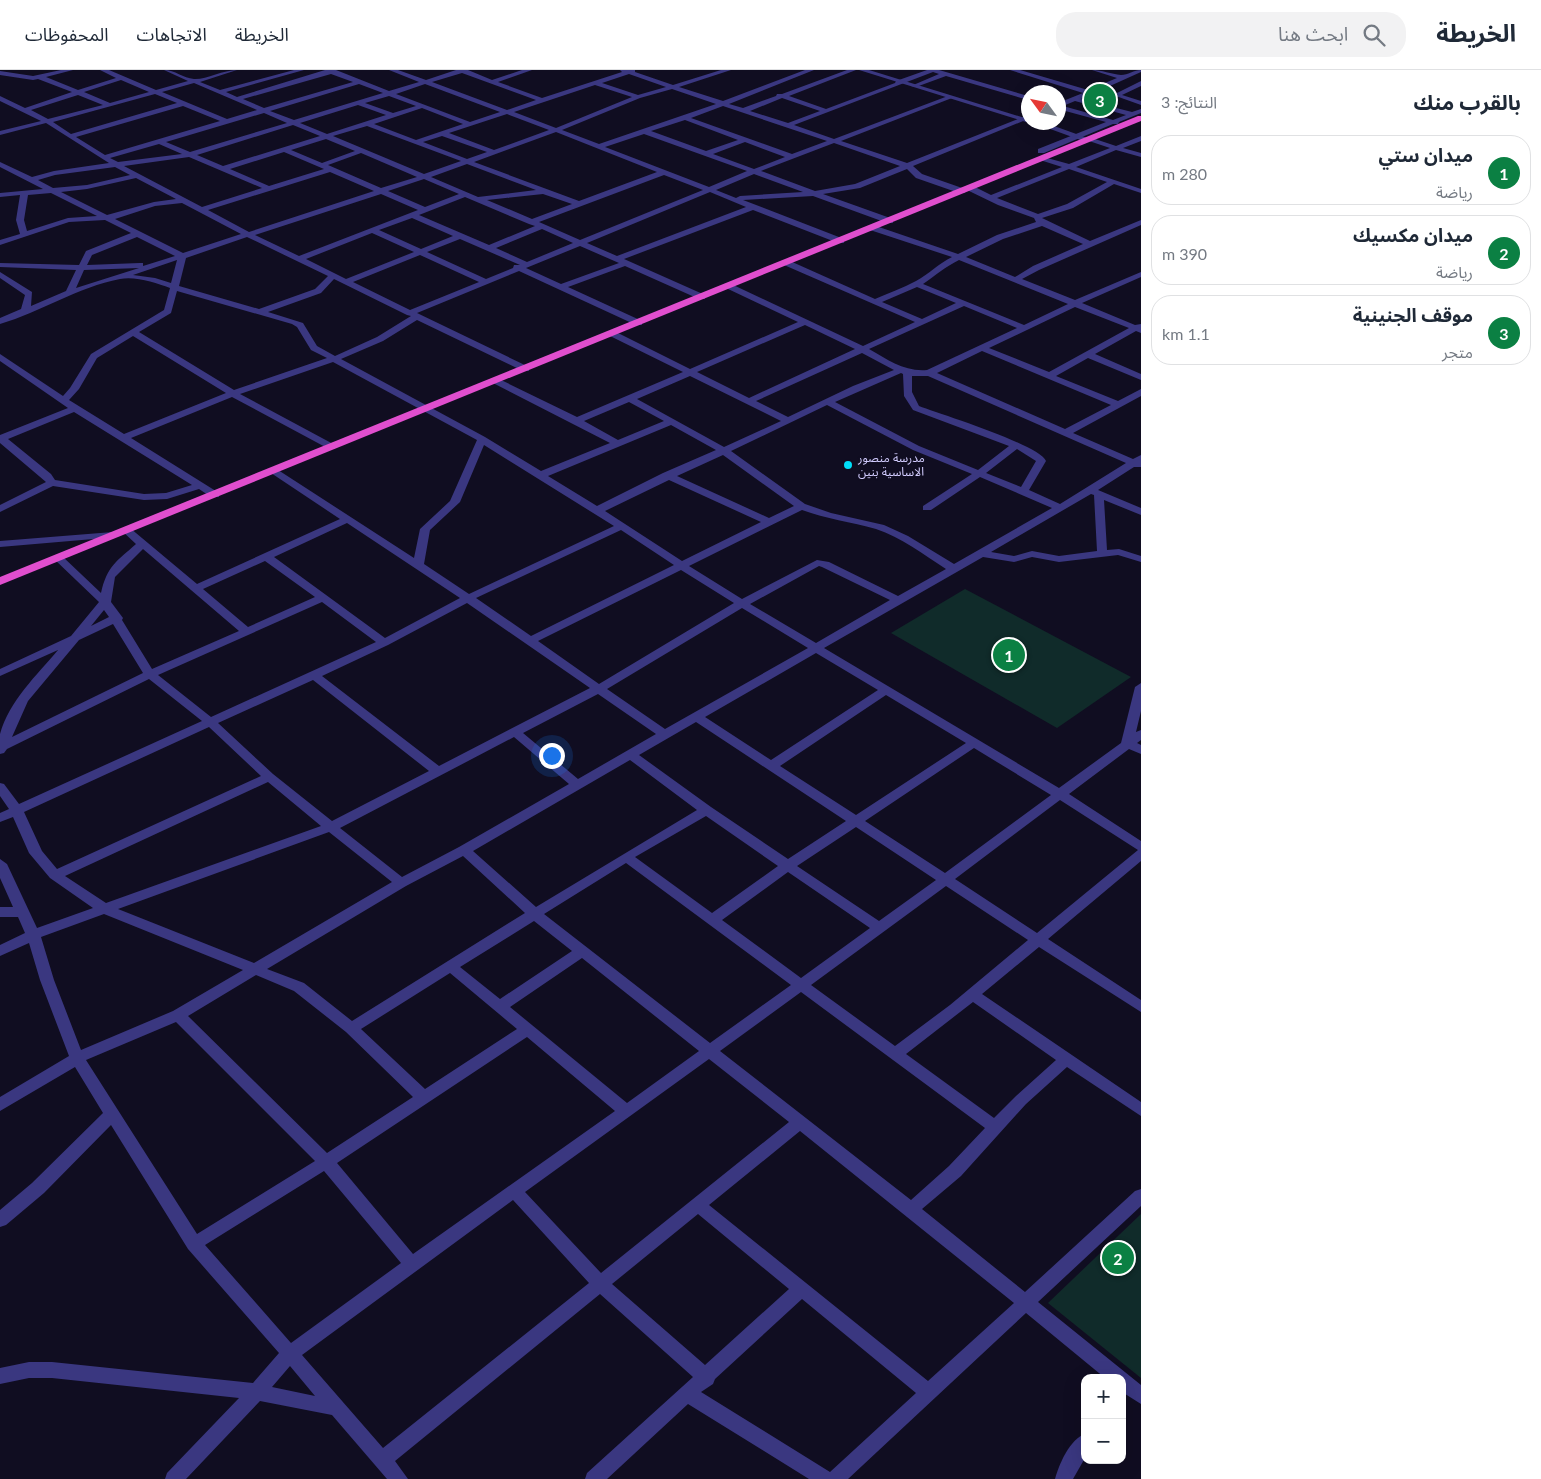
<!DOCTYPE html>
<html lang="ar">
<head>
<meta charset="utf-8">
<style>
	body { margin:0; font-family:Lato,"Noto Sans Arabic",sans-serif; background:#f2f2f3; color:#1f2937; direction:rtl }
	.controls { position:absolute; right:15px; bottom:15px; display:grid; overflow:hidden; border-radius:10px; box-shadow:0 5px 20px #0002 }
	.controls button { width:45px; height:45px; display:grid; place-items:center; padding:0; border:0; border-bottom:1px solid #e0e1e3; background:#fff; color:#1f2937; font:25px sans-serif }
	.compass { position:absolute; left:1021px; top:15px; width:45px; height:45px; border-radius:50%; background:#fff; box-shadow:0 5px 20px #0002; rotate:303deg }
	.you { position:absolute; left:551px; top:685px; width:18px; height:18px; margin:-12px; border:4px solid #fff; border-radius:50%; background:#1a73e8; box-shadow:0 0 0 8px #1a73e833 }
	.badge { display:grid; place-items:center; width:32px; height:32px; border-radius:50%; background:#0b8043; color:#fff; font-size:16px; font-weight:700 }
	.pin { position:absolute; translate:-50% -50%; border:2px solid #fff; box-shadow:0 1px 5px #0006 }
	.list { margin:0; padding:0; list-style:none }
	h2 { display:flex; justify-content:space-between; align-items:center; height:65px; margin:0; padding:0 20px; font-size:21px }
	h2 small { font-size:16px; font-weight:400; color:#747a83 }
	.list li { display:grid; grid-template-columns:32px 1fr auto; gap:15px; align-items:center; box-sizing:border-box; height:70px; margin:0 10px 10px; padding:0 10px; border:1px solid #e0e1e3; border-radius:20px }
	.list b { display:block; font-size:19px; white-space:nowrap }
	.list p { margin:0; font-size:16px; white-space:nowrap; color:#747a83 }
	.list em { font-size:16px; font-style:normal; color:#747a83 }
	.icon { flex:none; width:28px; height:28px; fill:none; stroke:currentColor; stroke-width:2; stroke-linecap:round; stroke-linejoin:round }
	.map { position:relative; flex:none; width:1141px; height:1409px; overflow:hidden; direction:ltr }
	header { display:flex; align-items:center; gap:30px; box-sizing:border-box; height:70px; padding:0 25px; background:#fff; border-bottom:1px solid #e0e1e3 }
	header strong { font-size:24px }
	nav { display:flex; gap:28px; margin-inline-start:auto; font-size:18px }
	.search { width:350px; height:45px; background:#f2f2f3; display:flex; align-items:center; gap:12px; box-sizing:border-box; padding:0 18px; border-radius:20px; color:#747a83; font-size:19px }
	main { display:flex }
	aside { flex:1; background:#fff }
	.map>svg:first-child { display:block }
</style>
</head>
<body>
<header>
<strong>الخريطة</strong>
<div class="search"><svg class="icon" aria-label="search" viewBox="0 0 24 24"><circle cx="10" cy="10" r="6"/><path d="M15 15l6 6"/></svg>ابحث هنا</div>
<nav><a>الخريطة</a><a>الاتجاهات</a><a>المحفوظات</a></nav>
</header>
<main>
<aside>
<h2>بالقرب منك<small>النتائج: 3</small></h2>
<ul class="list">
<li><span class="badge">1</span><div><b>ميدان ستي</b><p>رياضة</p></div><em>280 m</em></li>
<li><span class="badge">2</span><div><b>ميدان مكسيك</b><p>رياضة</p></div><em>390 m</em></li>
<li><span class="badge">3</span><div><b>موقف الجنينية</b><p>متجر</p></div><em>1.1 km</em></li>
</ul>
</aside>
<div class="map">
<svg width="1141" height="1409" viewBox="0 0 1141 1409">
	<rect width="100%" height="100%" fill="#100d21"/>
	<!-- green -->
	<g fill="#102b2a">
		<polygon points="965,519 1131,607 1057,658 891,563"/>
		<polygon points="1141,1144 1141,1308 1048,1233"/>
	</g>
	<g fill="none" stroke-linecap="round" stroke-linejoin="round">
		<!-- minor -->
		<g fill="#3a3780" fill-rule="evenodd">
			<path d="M61,0H73L46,7L78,20L116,8L100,0H109L156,20L188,11L164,0C175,0 183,8 194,9C205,10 223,0 237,0L200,12L220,20L294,0H304L226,22L237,27L325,0H336L389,21L419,12L389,0H398L426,10L456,0H468L492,10L522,0H532L498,12L542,28L622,2L620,0H635V2L673,15L721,0H731L679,17L723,31L805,0H814L729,34L743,38L776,26L777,24H782L847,0H856L789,26L826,39L895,13L896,11L927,0H939L1028,26V30L946,6L916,17L911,16L939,4L933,2L794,55L834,69L948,26H952V28L841,71L907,93L1028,45V49L913,96L922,104L965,119V123H959L916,108L907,99L860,118L823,124L893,149V153H887L813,126L743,130L844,169V173H838L753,140L624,189L705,225V229H699L625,196L568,217L642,251V255H636L519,201L417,243L529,297V301H523L417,250L383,271L341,289L485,367L541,401L610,373L493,313V309H499L577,347L683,302L608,265V261H614L690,299L798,252L726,218L725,216L729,213L863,276L915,252L784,195V191H790L875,229C888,223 903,218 916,211C929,204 938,194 952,187L870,160V156H876L958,184L997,165L1036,152L1034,148L998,135L967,120V116H973L991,125L1062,97L1040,90V86L1069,94L1110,78L1089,71V67L1116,76L1141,66V71L1123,78L1141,83V87L1116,80L1076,97L1141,119V123L1114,114L1073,138L1042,148L1090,171L1141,150V155L1039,200L1022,209L1075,230L1141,202V207L1082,233L1135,255L1141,254V263L1136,261L1095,284L1141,304V310L1088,288L1056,306L1118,331L1141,319V326L1073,363L1133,389L1141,385V397H1134L1098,420L1141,438V445L1104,430L1107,480L1119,479L1141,486V492L1118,485L1059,492L1032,487L1014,492L983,487L824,578L1059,718L1121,673L1135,617L1141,613V641L1136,662L1141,660V670L1137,673L1141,675V684L1129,679L1069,724L1141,771V791L1048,869L1141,930V942L1039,877L982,924L1141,1032V1046L1067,997L1026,1034L961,1106L922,1139L1025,1222L1135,1121L1141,1119V1136L1038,1232L1141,1315V1334L1122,1322V1308H1105L1026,1243L848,1409H809L688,1334L607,1409H585L587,1403L693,1307L600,1224L395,1391L408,1409H387L332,1345L260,1331L186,1409H165L167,1403L239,1328L52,1308H29L0,1314V1298L29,1292H52L253,1313L279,1283L188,1179L111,1055L44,1123L6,1155L0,1157V1140L32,1113L103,1043L75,997L0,1041V1027L69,986L40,910L29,873L0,886V875L25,863L18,847H0V837H13L0,808V789L7,794L37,858L93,838L50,808L29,783L13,747L0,752V743L9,739L0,726V713L4,714L19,734L202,651L149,609L7,679L4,683L0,684C0,678 0,670 0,664C9,631 37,605 58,580L0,606V599L71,566L99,532L53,488L54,486H62L101,523C107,496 117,491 136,474L121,460L126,457L130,458L197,514L340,449L271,403L270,401L275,398L414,488L420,459L450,431L477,370L333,292L240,324L335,375V379H329L232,327L131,368L219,423V427H211L199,419L167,429L144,430L53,416L0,442V435L46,412L0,373V365L68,338L0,291V284L63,326L70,318L91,284L164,240L170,218C156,213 136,206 120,209C78,217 41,242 0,254V248L21,239L25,225L0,208V202L32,222L31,236L66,221L76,200L0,197V193L79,195L86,181L131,163L105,150L69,152L0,175V170L20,164L16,150L20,125L0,127V123L43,119L0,97V92L32,107L54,101L109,93L46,53L0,65V61L41,51L0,31V26L25,38L72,22L38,9L33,10L0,5V1L33,6ZM462,3L536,30L507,40L432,12ZM331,4L353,12L264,38L243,29ZM629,4L666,17L638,25L602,13ZM121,10L149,22L110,33L84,22ZM194,13L257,40L227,49L162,22ZM359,14L383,23L294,50L270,41ZM425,14L500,42L470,52L396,24ZM595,15L632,27L556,58L514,42ZM672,19L716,34L599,74L562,60L640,28ZM155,24L177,33L71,64L53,52ZM78,25L103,35L48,49L31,40ZM389,26L416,36L393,43L365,33ZM782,28L820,41L788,53L750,41ZM358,35L386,45L327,64L300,53ZM183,36L220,51L105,85L76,67ZM723,36L827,71L792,84L691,48ZM422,38L463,54L416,70L374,54ZM264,43L287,53L190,82L166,72ZM507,44L549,60L494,80L449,63ZM685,50L738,70L706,81L651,61ZM293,55L320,66L223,96L197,85ZM367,56L461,91L424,104L333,66ZM556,62L657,102L579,131L474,92ZM644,64L747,101L709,117L605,77ZM442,66L487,82L467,89L423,72ZM326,69L355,81L322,93L291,80ZM745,72L785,87L754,99L713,84ZM834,73L900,96L855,114L815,121L761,101ZM159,74L182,84L118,92L110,88ZM284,82L324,99L269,116L230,99ZM361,83L417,107L381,118L328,95ZM189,87L262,118L202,137L124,96ZM467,94L536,120L478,127L431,107ZM115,97L130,105L87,115L53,118L38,110L55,105ZM1069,99L1107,112L1067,134L1038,144L997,128ZM330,102L374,121L249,162L208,140ZM754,104L803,122L740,126L736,128L716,120ZM664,105L703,120L580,170L539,152ZM136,108L176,129L154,132L107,145L61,122L87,119ZM424,109L459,124L425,137L388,121ZM710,122L746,137L617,186L587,173ZM51,123L97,146L68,148L27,161L24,150L28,125ZM381,124L418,140L299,186L255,165ZM543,124L572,134L532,149L487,130ZM465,127L529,154L535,156L489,175L419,145ZM182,133L241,164L183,183L115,149L155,136ZM412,148L453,166L421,179L379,160ZM1042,156L1083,174L1033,196L1015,207L966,187L1003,169ZM542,159L573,173L527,192L496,178ZM372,163L414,182L346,209L306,189ZM137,167L175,186L143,196V193H140L87,195L92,185ZM247,167L328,206L315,219L259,239L179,216L186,188ZM460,169L520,195H514L513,198L486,209L427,182ZM580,176L619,193L561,214L526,198ZM420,185L479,212L410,240L353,212ZM177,190L171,213L155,208L133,205ZM959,190L1068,234L1024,255L923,214C936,205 945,197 959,190ZM139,198L76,218L84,200ZM334,209L407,245L411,246L377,267L335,286L317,276L303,253L268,242L321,223ZM917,217L956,233L922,249L882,232ZM177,221L292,254L297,257L311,280L327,288L234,320L139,262L171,243ZM964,236L1017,258L927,300C905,302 888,290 869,279ZM1075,237L1129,258L1049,302L989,278ZM805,255L855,279L749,328L697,302ZM133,266L226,323L124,364L69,330L79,319L97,288ZM982,281L1111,335L1065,359L937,303ZM862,283L894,300L853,316L788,347L756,331ZM901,303L903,304L904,326L913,340L1009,376L978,400L919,376L835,332ZM690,306L781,351L724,377L637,329ZM912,306H928L1126,393L1060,434L1029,420L1046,391C1040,375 940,344 919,336L912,322ZM629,332L664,351L618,370L584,351ZM827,335L913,380L972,404L923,436V440H931L980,407L1052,438L954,494L908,466L884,455L831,443L805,434L731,381ZM74,342L192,415L166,423L144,424L55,410L51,404L8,369ZM671,355L716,380L663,403L597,436L548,406ZM484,375L614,456L469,524L424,494L430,460L460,432ZM1017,379L1036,391L1021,417L986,403ZM723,385L794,436L769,448L677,406ZM669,410L761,452L682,491L605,441ZM1091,424L1094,425L1097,481L1059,486L1032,481L1014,486L991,482ZM802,440C826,449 851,452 876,459C901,467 924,485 946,499L898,526L829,492L817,490L742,529L689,496ZM347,453L460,528L385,568L274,487ZM621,460L674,495L531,566L476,528ZM143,479L239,561L152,599L122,550L123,548L111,532L115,507ZM265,491L315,527L248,557L203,519ZM819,496L822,497L890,530L816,573L750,534ZM681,500L734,533L599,614L538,571ZM322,532L376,572L211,647L158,605ZM467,533L590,618L439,696L322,606L388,575ZM742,538L808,578L665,659L607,619ZM104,540L109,547L91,556ZM113,554L143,603L12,667L28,631L79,570ZM816,583L878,620L771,690L705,647ZM313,610L429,701L332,751L273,704L218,653ZM598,624L656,664L578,709L523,663ZM886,625L966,673L856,745L780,696ZM696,652L846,751L788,789L711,737L639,685ZM209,657L261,706L57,799L42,781L24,742ZM514,667L569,714L459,777L402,807L340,758ZM974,678L1051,725L945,803L865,751ZM630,690L697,740L536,837L473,781ZM268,712L321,756L106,833L65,806ZM1060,730L1138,780L1037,863L955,809ZM706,746L778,796L712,843L635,787ZM856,757L936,810L879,851L797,796ZM329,762L392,812L254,893L118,839ZM463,786L525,843L352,951L304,913L267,899L406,816ZM626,793L791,915L710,973L544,844ZM788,802L870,858L801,908L722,850ZM946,816L1028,870L950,935L895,976L811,915ZM104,844L243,900L173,941L81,980L54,910L41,867ZM534,851L572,881L500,929L460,897ZM582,888L699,981L627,1033L510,937ZM450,903L517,959L425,1019L361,959ZM256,905L294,921L346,962L413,1027L327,1083L188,946ZM801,922L985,1058L949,1096L911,1130L720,981ZM973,932L1056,990L1016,1026L994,1048L906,984ZM176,952L315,1091L197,1164L86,990ZM527,967L615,1041L413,1184L337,1093ZM709,989L789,1052L601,1203L525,1122ZM800,1061L1014,1233L928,1311L709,1135ZM324,1101L401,1193L291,1273L205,1175ZM513,1130L589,1213L383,1378L302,1285ZM698,1144L789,1219L705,1295L612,1214ZM802,1229L916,1323L830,1402L701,1322L713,1314L715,1309ZM290,1296L315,1326L272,1317Z"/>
			<path d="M1010,0H1020L1088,20L1117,8L1092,0C1102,0 1111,4 1121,5C1128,5 1134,0 1141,0V2L1081,29L1132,42L1141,39V43L1119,52L1118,54H1113L1044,83H1038V79L1106,52L1058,39V33L1083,23ZM1075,31L1126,45L1113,50L1063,36Z"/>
			<polygon points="1141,11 1141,16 1122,25 1141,31 1141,35 1113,25"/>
			<polygon points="113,462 118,465 117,467 0,477 0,471"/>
			<path d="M1085,1364V1388L1073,1409H1055C1059,1394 1070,1369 1085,1364Z"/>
		</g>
		<!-- tertiary -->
		<g fill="#3a3780" fill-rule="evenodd">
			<polygon points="859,0 869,0 1028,49 1028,52 1030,52 1026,52"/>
			<polygon points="1031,52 1043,52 1093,70 1086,72"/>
		</g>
		<!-- trunk -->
		<polygon fill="#e04ece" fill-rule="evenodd" points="1138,46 1141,46 1141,51 0,515 0,507"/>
	</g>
	<!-- markers -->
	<circle fill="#00ddf8" stroke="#100d21" stroke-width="2" cx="848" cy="395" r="5"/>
	<g text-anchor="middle" stroke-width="4" stroke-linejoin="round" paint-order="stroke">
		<!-- far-poi labels -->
		<g font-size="12" fill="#d3cdff" stroke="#100d21" text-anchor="start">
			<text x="858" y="392">مدرسة منصور<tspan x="858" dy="14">الاساسية بنين</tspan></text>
		</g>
	</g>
</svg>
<div class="controls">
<button>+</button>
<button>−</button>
</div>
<svg class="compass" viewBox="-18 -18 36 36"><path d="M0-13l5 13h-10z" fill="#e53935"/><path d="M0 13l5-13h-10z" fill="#747a83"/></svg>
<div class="you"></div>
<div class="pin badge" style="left:1009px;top:585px">1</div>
<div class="pin badge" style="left:1118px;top:1188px">2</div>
<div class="pin badge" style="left:1100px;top:30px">3</div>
</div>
</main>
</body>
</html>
